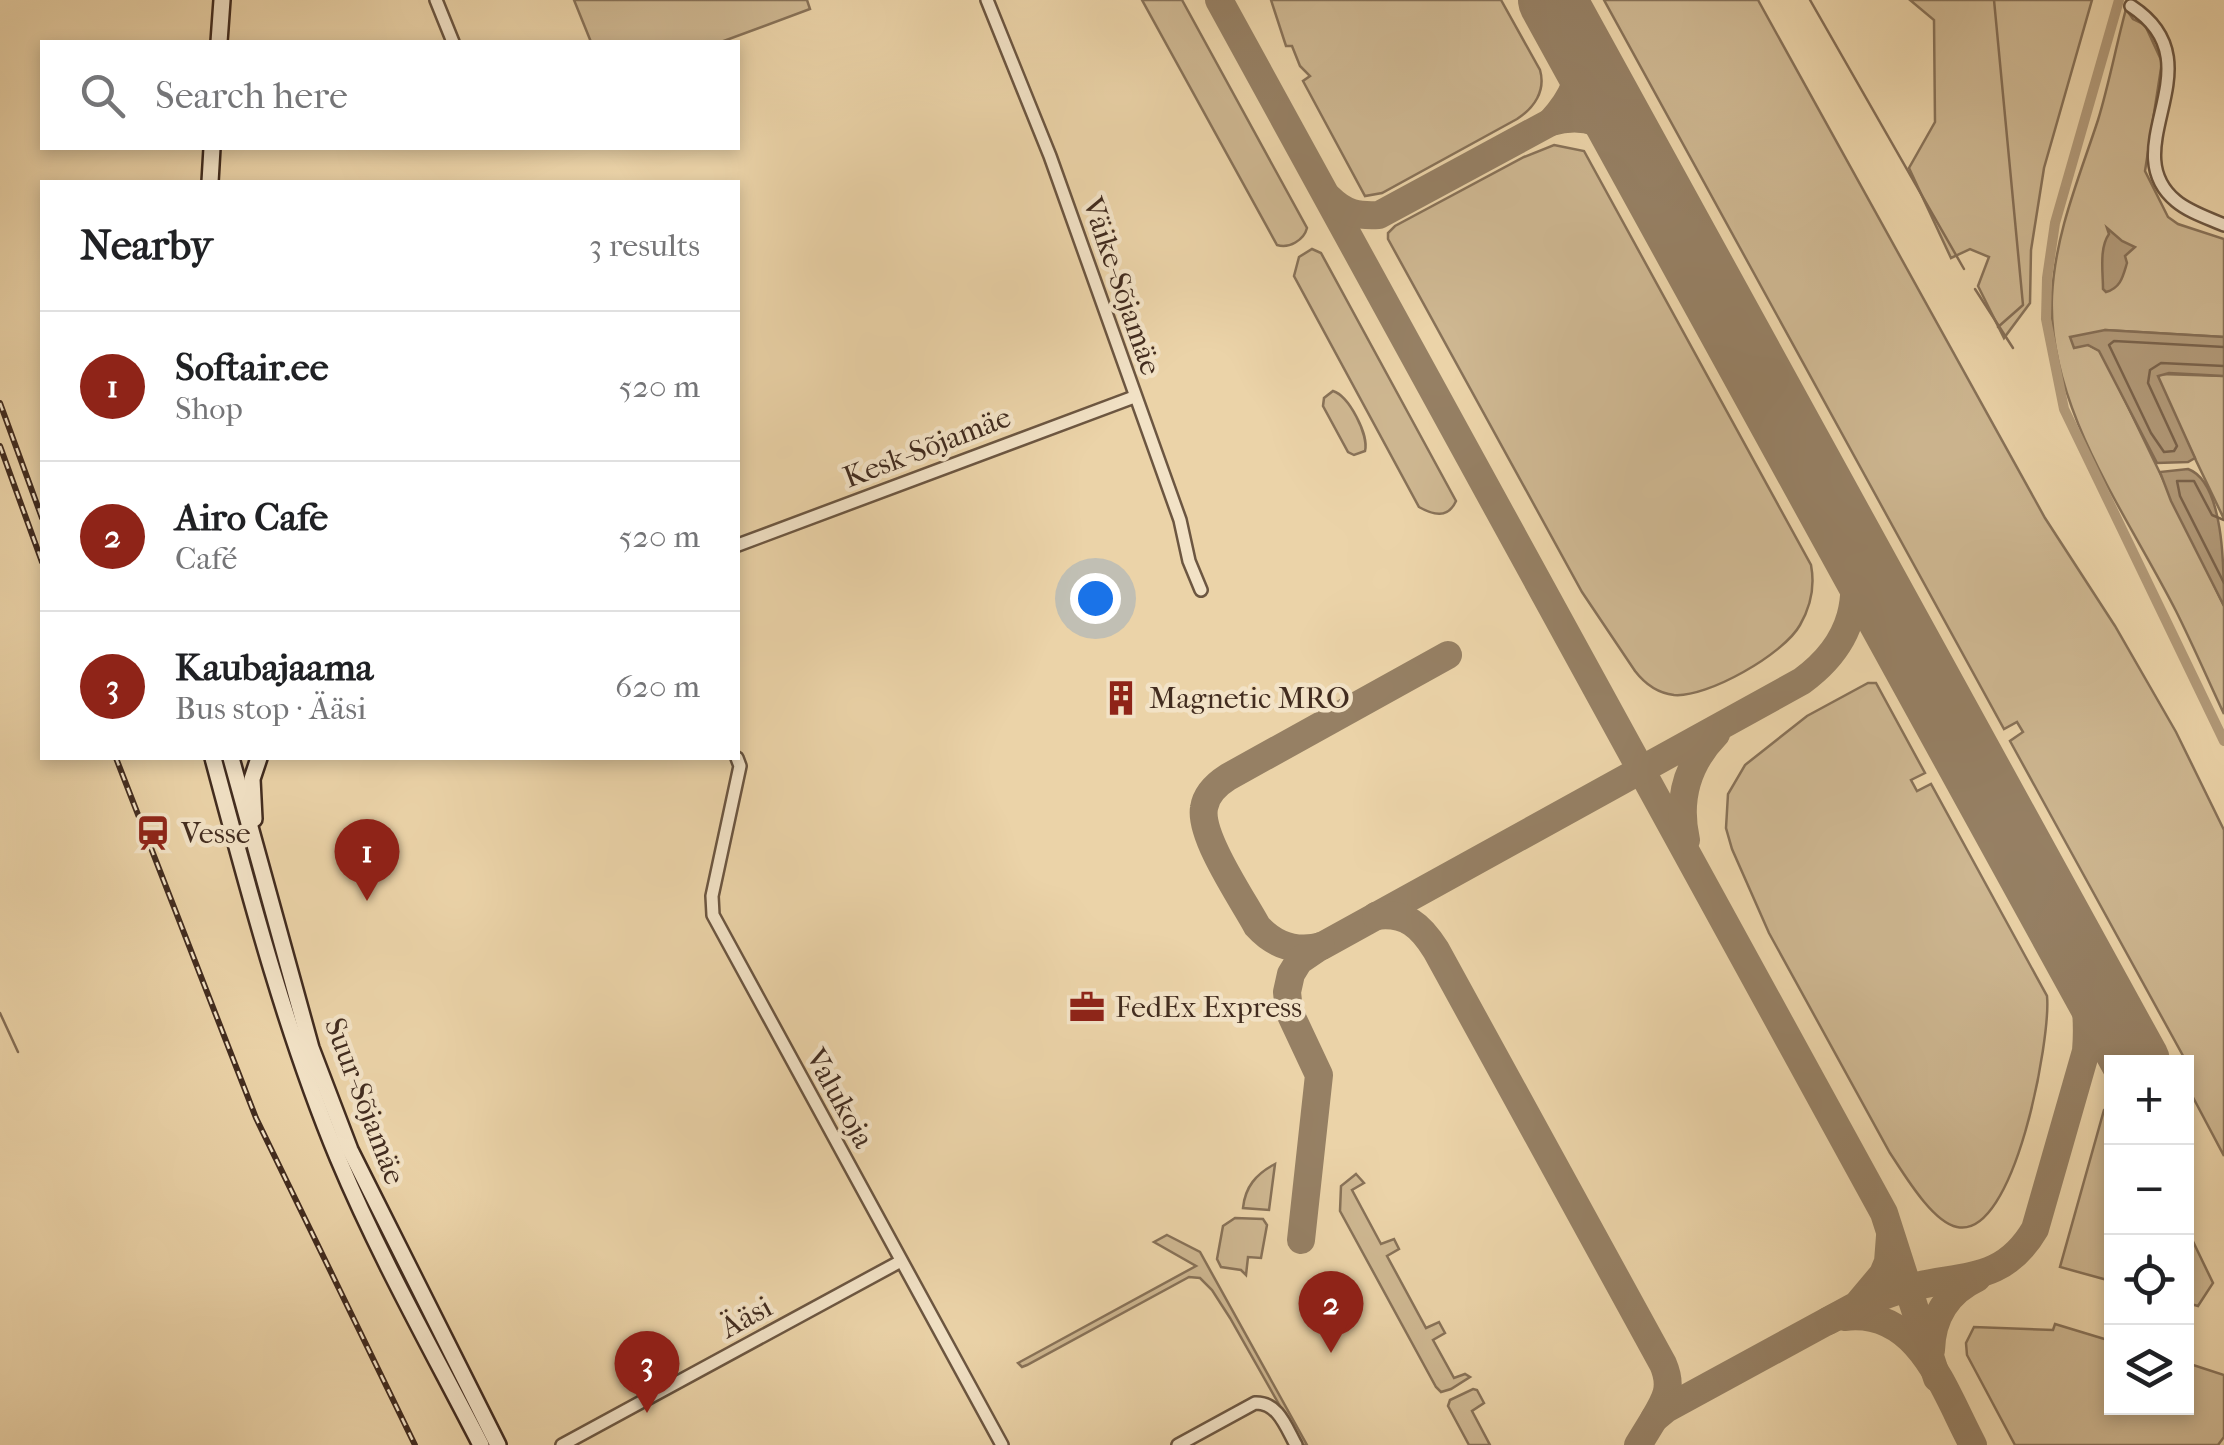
<!DOCTYPE html>
<html lang="en">
<head>
<meta charset="utf-8">
<style>
	body { margin:0; font-family:"IM FELL French Canon",serif; background:#f6f6f6; color:#202124 }
	.controls { position:absolute; right:30px; bottom:30px; display:grid; overflow:hidden; border-radius:0px; box-shadow:0 5px 15px #0003 }
	.controls button { width:90px; height:90px; display:grid; place-items:center; padding:0; border:0; border-bottom:2px solid #e0e0e0; background:#fff; color:#202124; font:50px sans-serif }
	.you { position:absolute; left:1095px; top:598px; width:35px; height:35px; margin:-25px; border:8px solid #fff; border-radius:50%; background:#1a73e8; box-shadow:0 0 0 15px #1a73e833 }
	.badge { display:grid; place-items:center; width:65px; height:65px; border-radius:50%; background:#8f2418; color:#fff; font-size:32px; font-weight:700 }
	.pin { position:absolute; translate:-50% -82px; filter:drop-shadow(0 2px 5px #0008) }
	.pin::after { content:''; position:absolute; top:52px; width:35px; height:30px; background:inherit; clip-path:polygon(0 0,100% 0,50% 100%) }
	.list { margin:0; padding:0; list-style:none }
	h2 { display:flex; justify-content:space-between; align-items:center; height:130px; margin:0; padding:0 40px; font-size:42px }
	h2 small { font-size:32px; font-weight:400; color:#757577 }
	.list li { display:grid; grid-template-columns:65px 1fr auto; gap:30px; align-items:center; box-sizing:border-box; height:150px; padding:0 40px; border-top:2px solid #e0e0e0 }
	.list b { display:block; font-size:38px; white-space:nowrap }
	.list p { margin:0; font-size:32px; white-space:nowrap; color:#757577 }
	.list em { font-size:32px; font-style:normal; color:#757577 }
	.icon { flex:none; width:55px; height:55px; fill:none; stroke:currentColor; stroke-width:2; stroke-linecap:round; stroke-linejoin:round }
	.map { position:relative; flex:none; width:2224px; height:1445px; overflow:hidden }
	.search { position:absolute; background:#fff; box-shadow:0 5px 15px #0003; left:40px; top:40px; width:700px; height:110px; display:flex; align-items:center; gap:25px; box-sizing:border-box; padding:0 35px; border-radius:0px; color:#757577; font-size:38px }
	.panel { position:absolute; background:#fff; box-shadow:0 5px 15px #0003; left:40px; top:180px; width:700px; height:580px; border-radius:0px }
	.map>svg:first-child { display:block }
</style>
</head>
<body>
<div class="map">
<svg width="2224" height="1445" viewBox="0 0 2224 1445">
	<rect width="100%" height="100%" fill="#ebd3a8"/>
	<filter id="stains"><feTurbulence type="fractalNoise" baseFrequency=".002" numOctaves="4"/><feColorMatrix values="0 0 0 0 .2 0 0 0 0 .09 0 0 0 0 .02 0 0 0 .5 -.17"/></filter>
	<radialGradient id="worn" r=".72"><stop offset=".6" stop-color="#630" stop-opacity="0"/><stop offset="1" stop-color="#630" stop-opacity=".3"/></radialGradient>
	<!-- green -->
	<g fill="#ceb791" stroke="#887258" stroke-width="2.5">
		<polygon points="574,0 807,0 810,9 721,42 591,42"/>
		<path d="M1142,0H1182L1307,228C1304,240 1289,249 1277,245Z"/>
		<path d="M1271,0H1501L1540,70C1546,91 1534,108 1517,119L1382,193L1365,196L1303,81L1310,76L1300,66L1292,46H1286Z"/>
		<polygon points="1604,0 1758,0 2045,518 2115,626 2176,732 2224,830 2224,1156 2187,1086 2187,1063 2010,741 2023,732 2017,722 2004,729"/>
		<polygon points="1910,0 2092,0 2044,168 2031,250 2030,303 2004,338 1978,286 1989,257 1970,249 1951,258 1909,168 1935,122 1934,20"/>
		<path d="M2126,9L2133,19L2145,25L2162,62L2145,171L2168,217L2178,224L2224,239V337L2105,330L2088,345L2099,350L2106,361L2224,606V714C2208,680 2193,645 2176,611C2128,516 2047,407 2052,296C2055,234 2079,178 2098,120C2109,84 2116,46 2126,9Z"/>
		<path d="M1554,145L1584,151L1811,565C1815,586 1811,606 1800,625C1784,654 1707,698 1674,695C1657,693 1645,684 1635,671L1582,592L1388,239V233L1395,226L1524,157Z"/>
		<path d="M1312,249L1321,253L1456,501C1448,519 1433,515 1419,507L1294,276L1299,257Z"/>
		<polygon points="2160,374 2224,376 2224,519 2157,379"/>
		<path d="M1333,391C1349,396 1369,435 1365,451L1354,455L1348,452L1323,406L1324,398Z"/>
		<path d="M1868,683H1876L1925,773L1911,780L1917,791L1931,784L2047,996C2051,1037 2015,1240 1957,1227C1932,1222 1904,1174 1890,1153L1769,933L1732,849L1726,828L1728,794L1745,765L1807,716Z"/>
		<polygon points="2111,1105 2111,1281 2060,1267 2104,1110"/>
		<path d="M1275,1164L1269,1210L1243,1208C1245,1187 1256,1174 1275,1164Z"/>
		<polygon points="1356,1174 1364,1183 1352,1190 1381,1244 1394,1239 1399,1249 1387,1256 1426,1328 1439,1322 1445,1333 1433,1340 1454,1378 1465,1374 1470,1377 1451,1389 1441,1392 1436,1387 1340,1211 1341,1186"/>
		<polygon points="1235,1218 1263,1219 1267,1225 1261,1258 1248,1257 1246,1275 1241,1270 1221,1267 1217,1259 1223,1226"/>
		<polygon points="2187,1229 2213,1283 2198,1306 2187,1303"/>
		<polygon points="1167,1235 1200,1252 1307,1445 1302,1445 1230,1318 1212,1290 1200,1278 1189,1277 1027,1365 1022,1367 1018,1363 1196,1266 1154,1242"/>
		<polygon points="2055,1324 2111,1341 2112,1408 2186,1408 2187,1363 2224,1375 2224,1437 2218,1445 2015,1445 1967,1355 1966,1343 1974,1327 2053,1330"/>
		<polygon points="1473,1389 1477,1390 1484,1403 1472,1411 1490,1445 1469,1445 1448,1406 1450,1400"/>
	</g>
	<!-- water -->
	<g fill="#b29a79" stroke="#856e55" stroke-width="2.5">
		<path d="M2107,228L2122,241L2135,247L2125,256L2127,263C2123,276 2121,288 2106,292L2103,289C2103,272 2099,248 2109,234Z"/>
		<polygon points="2105,330 2224,337 2224,376 2169,373 2158,376 2195,458 2188,462 2157,463 2099,351 2088,345 2074,348 2070,337"/>
		<path d="M2188,469C2224,482 2224,568 2224,606L2171,501L2160,472Z"/>
	</g>
	<g fill="none" stroke-linecap="round" stroke-linejoin="round">
		<!-- shore -->
		<g stroke="#7a634c" stroke-width="2.5">
			<polyline points="2224,347 2114,341 2109,345 2151,433 2164,452 2174,451 2177,446 2148,383 2150,370 2161,363 2224,366"/>
			<polyline points="2224,520 2212,515 2194,481 2177,481 2180,496 2224,583"/>
		</g>
		<!-- stream -->
		<g stroke="#856e55" stroke-width="2.5">
			<polyline points="1810,0 1964,269"/>
			<polyline points="1994,0 2023,305 1998,327"/>
			<polyline points="1975,289 2013,348"/>
			<polyline points="0,1013 18,1052"/>
		</g>
		<!-- canal -->
		<polyline stroke="#b29a79" stroke-width="10" points="2119,0 2055,223 2047,278 2046,319 2064,409 2224,741"/>
		<!-- taxiway -->
		<g stroke="#968064" stroke-width="28">
			<polyline points="1219,0 1884,1213 1937,1378"/>
			<path d="M1551,122C1572,99 1585,75 1576,44"/>
			<path d="M1329,198C1345,214 1358,216 1379,215L1551,122C1586,112 1610,124 1634,149"/>
			<path d="M1448,655L1228,777C1217,784 1206,794 1204,808C1199,836 1243,900 1257,926C1274,945 1297,953 1322,946L1802,681C1854,643 1865,595 1845,535"/>
			<path d="M1686,840C1677,800 1687,764 1716,734"/>
			<path d="M1376,916C1406,912 1421,926 1436,950L1663,1364C1673,1387 1666,1399 1654,1419"/>
			<polyline points="1301,1240 1319,1075 1289,1011 1287,992 1291,974 1299,961 1321,946"/>
			<path d="M1844,1317C1919,1307 1944,1391 1973,1445"/>
			<path d="M1828,1321C1853,1308 1879,1296 1907,1288C1961,1274 2003,1284 2035,1229L2086,1051C2089,1015 2084,985 2075,951"/>
			<path d="M1931,1350C1932,1317 1947,1292 1977,1278"/>
			<polyline points="1638,1445 1654,1419 1666,1409 1857,1305 1883,1274 1888,1262 1890,1236"/>
		</g>
		<!-- runway -->
		<polyline stroke="#968064" stroke-width="68" points="1552,0 2136,1062"/>
		<defs>
			<g id="street">
				<polyline points="436,0 453,42"/>
				<polyline points="987,0 1050,156 1180,520 1189,561 1201,590"/>
				<path d="M2131,6C2220,64 2112,148 2176,201C2189,212 2208,218 2224,225"/>
				<polyline points="738,545 1134,397"/>
				<polyline points="737,758 740,766 712,896 713,915 1002,1445"/>
				<polyline points="562,1445 901,1261"/>
				<path d="M1178,1445L1255,1403C1278,1402 1286,1427 1296,1445"/>
			</g>
			<g id="secondary">
				<polyline points="219,42 222,0"/>
				<polyline points="210,182 212,148"/>
				<path d="M213,758C249,892 285,1030 338,1158C379,1256 432,1350 481,1445"/>
				<polyline points="231,758 311,1048 350,1150 498,1445"/>
				<polyline points="254,819 252,779 259,758"/>
			</g>
		</defs>
		<!-- street casing -->
		<use href="#street" stroke="#6c5641" stroke-width="16"/>
		<!-- secondary casing -->
		<use href="#secondary" stroke="#422c1f" stroke-width="20"/>
		<!-- street -->
		<use href="#street" stroke="#f2e2c6" stroke-width="11"/>
		<!-- secondary -->
		<use href="#secondary" stroke="#f2e2c6" stroke-width="15"/>
		<defs>
			<g id="rail">
				<polyline points="0,403 42,518"/>
				<polyline points="0,446 42,562"/>
				<polyline points="116,758 256,1118 415,1445"/>
			</g>
		</defs>
		<!-- rail casing -->
		<use href="#rail" stroke="#422c1f" stroke-width="6"/>
		<!-- rail -->
		<use href="#rail" stroke="#f2e2c6" stroke-width="2.5" stroke-dasharray="8" stroke-linecap="butt"/>
	</g>
	<!-- icons -->
	<defs>
		<symbol id="building-bare" viewBox="-9 -9 18 18"><path d="M-4-6H4V6H1V3H-1V6H-4ZM-2.5-4.3h1.7v1.8h-1.7ZM.8-4.3h1.7v1.8H.8ZM-2.5-1h1.7V.8h-1.7ZM.8-1h1.7V.8H.8Z" fill="#8f2418" stroke="#f2e2c6" stroke-width="2.5" paint-order="stroke"/></symbol>
		<symbol id="station-bare" viewBox="-9 -9 18 18"><path d="M-3-6H3Q5-6 5-4V2Q5 4 3 4L4.5 6H3L1.5 4h-3L-3 6H-4.5L-3 4Q-5 4-5 2V-4Q-5-6-3-6ZM-3.5-4v3h7v-3ZM-3.5 1v1.5H-2V1ZM2 1v1.5H3.5V1Z" fill="#8f2418" stroke="#f2e2c6" stroke-width="2.5" paint-order="stroke"/></symbol>
		<symbol id="office-bare" viewBox="-9 -9 18 18"><path d="M-6-3h4V-5.5h4V-3h4V5H-6ZM-1-4.5V-3h2v-1.5ZM-6 0V1H6V0Z" fill="#8f2418" stroke="#f2e2c6" stroke-width="2.5" paint-order="stroke"/></symbol>
	</defs>
	<g fill-rule="evenodd">
		<use href="#building-bare" x="1096" y="673" width="50" height="50"/>
		<use href="#station-bare" x="128" y="808" width="50" height="50"/>
		<use href="#office-bare" x="1062" y="982" width="50" height="50"/>
	</g>
	<g text-anchor="middle" stroke-width="9" stroke-linejoin="round" paint-order="stroke">
		<!-- street labels -->
		<g font-size="30" fill="#422c1f" stroke="#f2e2c6">
			<text transform="translate(1122 286) rotate(71)" y="10">Väike-Sõjamäe</text>
			<text transform="translate(927 447) rotate(-21)" y="10">Kesk-Sõjamäe</text>
			<text transform="translate(840 1098) rotate(61)" y="10">Valukoja</text>
			<text transform="translate(365 1101) rotate(69)" y="10">Suur-Sõjamäe</text>
			<text transform="translate(746 1317) rotate(-29)" y="10">Ääsi</text>
		</g>
		<!-- poi labels -->
		<g font-size="30" fill="#422c1f" stroke="#f2e2c6" text-anchor="start">
			<text x="1149" y="708">Magnetic MRO</text>
			<text x="181" y="843">Vesse</text>
			<text x="1115" y="1017">FedEx Express</text>
		</g>
	</g>
	<rect width="100%" height="100%" filter="url(#stains)"/>
	<rect width="100%" height="100%" fill="url(#worn)"/>
</svg>
<div class="controls">
<button>+</button>
<button>−</button>
<button><svg class="icon" aria-label="locate" viewBox="0 0 24 24"><circle cx="12" cy="12" r="6"/><path d="M12 2v4M12 18v4M2 12h4M18 12h4"/></svg></button>
<button><svg class="icon" aria-label="layers" viewBox="0 0 24 24"><path d="M12 4l9 5-9 5-9-5zM3 14l9 5 9-5"/></svg></button>
</div>
<div class="you"></div>
<div class="pin badge" style="left:367px;top:901px">1</div>
<div class="pin badge" style="left:1331px;top:1353px">2</div>
<div class="pin badge" style="left:647px;top:1413px">3</div>
<div class="search"><svg class="icon" aria-label="search" viewBox="0 0 24 24"><circle cx="10" cy="10" r="6"/><path d="M15 15l6 6"/></svg>Search here</div>
<section class="panel">
<h2>Nearby<small>3 results</small></h2>
<ul class="list">
<li><span class="badge">1</span><div><b>Softair.ee</b><p>Shop</p></div><em>520 m</em></li>
<li><span class="badge">2</span><div><b>Airo Cafe</b><p>Café</p></div><em>520 m</em></li>
<li><span class="badge">3</span><div><b>Kaubajaama</b><p>Bus stop · Ääsi</p></div><em>620 m</em></li>
</ul>
</section>
</div>
</body>
</html>
